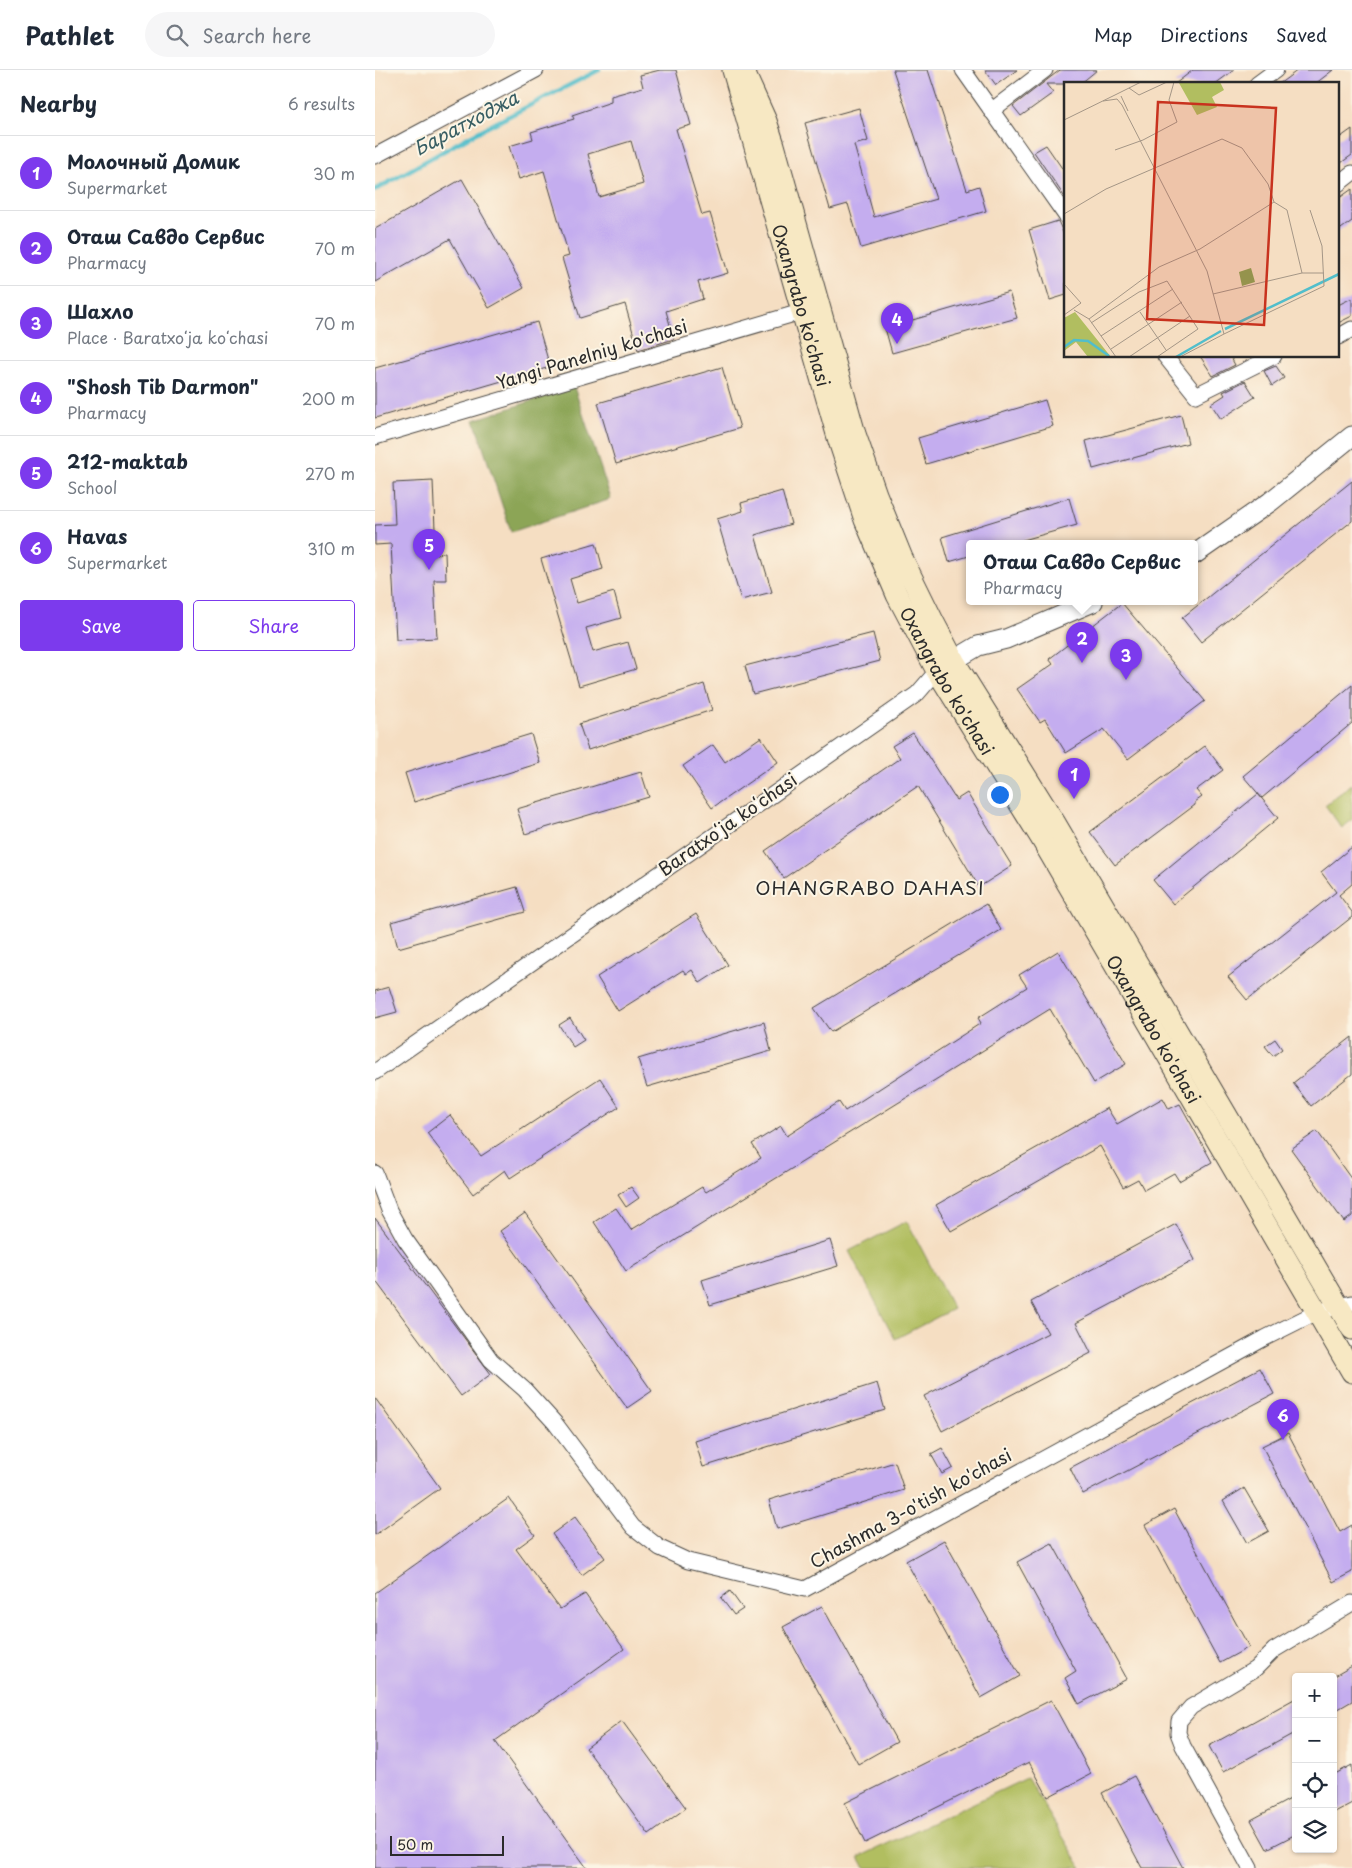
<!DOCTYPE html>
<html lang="en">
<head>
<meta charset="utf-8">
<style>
	body { margin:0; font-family:"Playpen Sans",sans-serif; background:#f6f6f7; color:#1f2937 }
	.controls { position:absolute; right:15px; bottom:15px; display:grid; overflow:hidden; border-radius:5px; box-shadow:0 1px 4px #0004 }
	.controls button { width:45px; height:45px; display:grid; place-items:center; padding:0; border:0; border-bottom:1px solid #e0e1e3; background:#fff; color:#1f2937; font:25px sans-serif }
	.scale { position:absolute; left:15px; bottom:12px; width:114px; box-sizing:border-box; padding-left:5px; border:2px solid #2b2b2b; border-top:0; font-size:14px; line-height:18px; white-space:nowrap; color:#2b2b2b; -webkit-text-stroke:4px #fcf5e5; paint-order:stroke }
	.you { position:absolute; left:624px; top:724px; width:18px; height:18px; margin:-12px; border:4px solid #fff; border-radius:50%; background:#1a73e8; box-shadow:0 0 0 8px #1a73e833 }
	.badge { display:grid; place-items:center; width:32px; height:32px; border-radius:50%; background:#7c3aed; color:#fff; font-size:16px; font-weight:700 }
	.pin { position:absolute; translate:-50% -41px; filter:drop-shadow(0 1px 2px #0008) }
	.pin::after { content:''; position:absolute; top:26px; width:18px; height:15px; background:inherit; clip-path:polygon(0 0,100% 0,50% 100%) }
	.popup { position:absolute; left:591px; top:470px; width:232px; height:65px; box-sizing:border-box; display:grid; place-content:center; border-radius:5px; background:#fff; filter:drop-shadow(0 1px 4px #0005); font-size:16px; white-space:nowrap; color:#747a83 }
	.popup b { font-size:19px; color:#1f2937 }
	.popup::after { content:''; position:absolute; left:50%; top:100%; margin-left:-10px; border:10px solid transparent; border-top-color:#fff }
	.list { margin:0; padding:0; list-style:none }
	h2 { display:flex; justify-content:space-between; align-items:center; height:65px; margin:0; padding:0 20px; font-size:21px }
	h2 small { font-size:16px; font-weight:400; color:#747a83 }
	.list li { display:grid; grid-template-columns:32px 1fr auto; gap:15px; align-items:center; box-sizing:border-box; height:75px; padding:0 20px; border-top:1px solid #e0e1e3 }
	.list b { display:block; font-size:19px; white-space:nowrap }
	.list p { margin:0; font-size:16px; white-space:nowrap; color:#747a83 }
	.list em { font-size:16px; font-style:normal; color:#747a83 }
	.actions { display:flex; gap:10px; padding:15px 20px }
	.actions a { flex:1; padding:11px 0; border:1px solid #7c3aed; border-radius:5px; text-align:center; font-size:18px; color:#7c3aed }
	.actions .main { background:#7c3aed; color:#fff }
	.icon { flex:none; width:28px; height:28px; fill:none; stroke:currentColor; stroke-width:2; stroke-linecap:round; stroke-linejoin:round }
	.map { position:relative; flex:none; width:977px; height:1798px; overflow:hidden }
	header { display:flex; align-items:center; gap:30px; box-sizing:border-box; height:70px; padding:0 25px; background:#fff; border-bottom:1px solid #e0e1e3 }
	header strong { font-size:24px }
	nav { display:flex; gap:28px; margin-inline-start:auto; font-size:18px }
	.search { width:350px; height:45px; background:#f6f6f7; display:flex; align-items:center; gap:12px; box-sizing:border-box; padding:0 18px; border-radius:28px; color:#747a83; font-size:19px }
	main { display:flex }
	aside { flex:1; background:#fff }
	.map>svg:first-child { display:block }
</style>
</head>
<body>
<header>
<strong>Pathlet</strong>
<div class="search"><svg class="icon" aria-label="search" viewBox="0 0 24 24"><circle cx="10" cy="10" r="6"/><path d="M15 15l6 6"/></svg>Search here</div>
<nav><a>Map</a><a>Directions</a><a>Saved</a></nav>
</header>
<main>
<aside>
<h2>Nearby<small>6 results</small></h2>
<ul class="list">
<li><span class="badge">1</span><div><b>Молочный Домик</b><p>Supermarket</p></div><em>30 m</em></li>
<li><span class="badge">2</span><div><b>Оташ Савдо Сервис</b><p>Pharmacy</p></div><em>70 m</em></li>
<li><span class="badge">3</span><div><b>Шахло</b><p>Place · Baratxoʻja koʻchasi</p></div><em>70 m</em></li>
<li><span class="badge">4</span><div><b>&quot;Shosh Tib Darmon&quot;</b><p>Pharmacy</p></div><em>200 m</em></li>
<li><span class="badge">5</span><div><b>212-maktab</b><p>School</p></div><em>270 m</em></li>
<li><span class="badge">6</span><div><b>Havas</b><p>Supermarket</p></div><em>310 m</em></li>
</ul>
<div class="actions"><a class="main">Save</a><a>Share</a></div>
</aside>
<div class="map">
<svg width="977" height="1798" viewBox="0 0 977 1798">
	<rect width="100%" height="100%" fill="#fcf5e5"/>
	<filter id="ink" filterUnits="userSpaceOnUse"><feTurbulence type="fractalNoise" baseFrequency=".02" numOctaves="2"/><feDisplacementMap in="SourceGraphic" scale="10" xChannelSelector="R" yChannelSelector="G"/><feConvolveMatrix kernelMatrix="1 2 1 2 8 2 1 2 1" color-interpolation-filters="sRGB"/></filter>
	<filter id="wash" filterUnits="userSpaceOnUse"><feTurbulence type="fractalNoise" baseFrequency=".0096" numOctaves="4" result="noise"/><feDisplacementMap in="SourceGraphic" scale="20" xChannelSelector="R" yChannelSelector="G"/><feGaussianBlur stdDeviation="1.12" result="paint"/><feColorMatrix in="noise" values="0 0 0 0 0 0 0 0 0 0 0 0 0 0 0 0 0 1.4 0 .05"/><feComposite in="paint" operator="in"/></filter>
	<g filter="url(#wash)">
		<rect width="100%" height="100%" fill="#f5dec2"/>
		<!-- green -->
		<g fill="#b1be60" stroke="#6e7446">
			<polygon points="977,714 977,750 967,758 950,735"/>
			<polygon points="532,1151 578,1239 520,1269 474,1181"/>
			<polygon points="652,1708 707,1798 490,1798 484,1787"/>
		</g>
		<!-- forest -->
		<polygon fill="#8ca556" stroke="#5c6840" points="199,317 236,429 136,462 99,350"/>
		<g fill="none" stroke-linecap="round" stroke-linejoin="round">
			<!-- stream -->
			<polyline stroke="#51becb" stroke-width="4.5" points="0,120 95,66 224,0"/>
		</g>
		<g id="blocks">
			<!-- building -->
			<g fill="#c4adef" fill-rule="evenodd">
				<path d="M285,0H301L316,55L301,59L327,145L335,143L353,203L323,212L328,229L291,241L299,269L263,280L250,234L205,248L187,188L194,186L169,101L144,109L134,76L158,69L156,62L199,49L197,45L236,32V26L268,17L265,5ZM256,71L268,114L224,127L213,84Z"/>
				<polygon points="518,0 553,0 592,120 604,116 611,141 486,178 473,134 455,139 430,53 484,38 493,71 479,75 499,147 561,129"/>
				<polygon points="610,0 642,0 621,15"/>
				<polygon points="685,0 722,0 705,14 671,14 678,23 646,46 638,36"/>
				<polygon points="818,0 859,0 840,14 800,14"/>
				<polygon points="923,0 958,0 940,14 904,14"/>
				<polygon points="977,59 977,85 963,95 963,69"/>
				<polygon points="671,75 691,104 691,129 659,82"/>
				<polygon points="87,109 149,218 114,238 75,169 0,212 0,159"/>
				<polygon points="977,119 977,151 963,161 963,129"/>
				<polygon points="683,151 691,169 691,225 675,230 654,160"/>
				<polygon points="634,222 642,248 517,283 510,258"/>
				<polygon points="977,228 977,246 963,253 963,235"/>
				<polygon points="162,252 175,297 0,348 0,298"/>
				<polygon points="825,286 855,286 860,295 838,306"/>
				<polygon points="901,296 909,308 897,316 889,301"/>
				<polygon points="347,297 365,358 241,394 223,333"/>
				<polygon points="870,311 880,327 846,349 836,334 850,325 848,322"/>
				<polygon points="670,330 678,356 551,394 543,368"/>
				<polygon points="806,345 813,373 718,399 711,371"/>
				<polygon points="58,411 61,484 70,483 71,510 59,510 62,568 21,570 16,474 0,475 0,455 20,454 18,413"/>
				<polygon points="977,411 977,451 826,572 807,548"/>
				<polygon points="407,421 416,454 380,465 397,522 366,530 342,449 368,441 366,433"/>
				<polygon points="694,428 702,455 634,474 594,474 594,486 574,492 567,467"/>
				<polygon points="221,473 228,499 195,509 202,533 239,522 246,548 211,558 218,582 253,572 261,599 204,616 166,489"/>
				<polygon points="747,533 830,631 753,689 729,659 691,683 670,649 665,652 642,619 678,594 674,589"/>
				<polygon points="498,563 505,591 378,624 370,596"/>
				<polygon points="329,614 337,640 213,680 204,654"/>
				<polygon points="977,615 977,653 887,728 868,706"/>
				<polygon points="538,663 581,730 592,723 637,796 604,817 543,716 409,808 390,781 525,688 517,676"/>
				<polygon points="156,664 165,693 39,732 30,703"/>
				<polygon points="386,667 403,692 337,738 308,696 338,675 350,692"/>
				<polygon points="830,676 848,700 821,720 827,727 820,732 820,735 740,795 715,762"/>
				<polygon points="266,702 274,727 150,764 142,739"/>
				<polygon points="883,724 903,748 798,834 778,810"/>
				<polygon points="977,777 977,814 964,825 977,842 977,847 872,930 853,907 961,822 946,802"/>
				<polygon points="142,817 150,842 23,878 16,852"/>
				<polygon points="611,834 626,860 456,962 439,938"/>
				<polygon points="321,844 353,895 325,913 317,900 311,904 308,900 243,941 222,907"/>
				<polygon points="683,881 751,994 719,1013 675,939 251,1201 219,1152 241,1138 256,1160 327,1117 331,1122 386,1088 377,1074 406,1056 412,1066 464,1032 470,1041 606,953 603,948 652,917 644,905"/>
				<polygon points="14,917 22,942 0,948 0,921"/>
				<polygon points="195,948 209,970 198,977 184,955"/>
				<polygon points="389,952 396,981 272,1017 263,989"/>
				<polygon points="977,967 977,1004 936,1036 918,1013"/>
				<polygon points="900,969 907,979 898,986 890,976"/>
				<polygon points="225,1008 244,1037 135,1108 130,1100 98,1124 52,1063 75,1045 106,1086"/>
				<polygon points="788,1028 794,1039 805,1034 837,1092 804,1111 799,1103 769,1120 763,1109 748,1117 725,1076 576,1161 561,1135 732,1038 742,1054"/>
				<polygon points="942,1061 977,1110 977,1146 969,1152 916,1079"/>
				<polygon points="256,1117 264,1128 251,1137 243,1125"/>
				<polygon points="150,1143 277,1321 252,1338 125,1161"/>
				<polygon points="0,1148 116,1304 86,1326 0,1210"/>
				<polygon points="801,1154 820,1190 701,1253 716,1283 567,1361 549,1326 673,1263 656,1232"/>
				<polygon points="455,1170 463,1196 335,1235 327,1210"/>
				<polygon points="885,1298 899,1324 708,1424 695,1398"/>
				<polygon points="502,1313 510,1340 328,1397 320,1371"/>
				<polygon points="0,1328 65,1418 0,1465"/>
				<polygon points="913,1363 965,1462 977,1455 977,1502 958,1512 887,1376"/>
				<polygon points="567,1378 578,1398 567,1404 556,1384"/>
				<polygon points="520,1392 529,1420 402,1459 394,1430"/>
				<polygon points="869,1418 894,1461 872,1473 848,1431"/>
				<polygon points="134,1428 160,1465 141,1479 185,1539 210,1524 249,1579 120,1671 212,1798 0,1798 0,1523"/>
				<polygon points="799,1439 874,1577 845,1593 770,1455"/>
				<polygon points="200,1447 230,1488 207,1505 177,1464"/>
				<polygon points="569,1470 645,1606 606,1628 531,1491"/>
				<polygon points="677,1473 752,1609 704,1634 690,1608 701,1601 642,1492"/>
				<polygon points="355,1521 368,1539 359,1545 346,1528"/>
				<polygon points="447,1536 522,1672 483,1694 408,1557"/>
				<polygon points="977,1596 977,1631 958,1642 958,1607"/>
				<polygon points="921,1628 921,1662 848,1702 834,1676"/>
				<polygon points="676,1630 716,1704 673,1727 654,1692 490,1773 470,1733"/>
				<polygon points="247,1651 311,1738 274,1765 211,1678"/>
				<polygon points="977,1695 977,1733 958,1743 958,1705"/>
				<polygon points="759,1706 808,1798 767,1798 727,1723"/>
				<polygon points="921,1726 921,1764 892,1779 876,1750"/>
			</g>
		</g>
	</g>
	<g filter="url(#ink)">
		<use href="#blocks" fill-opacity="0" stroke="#494642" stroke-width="1"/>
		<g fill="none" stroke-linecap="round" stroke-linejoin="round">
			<defs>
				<g id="minor">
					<polyline points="588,0 691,146"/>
					<polyline points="882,14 901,0"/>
					<polyline points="616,41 670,0"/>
					<polyline points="0,86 161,0"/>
					<polyline points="963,114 977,103"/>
					<polyline points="963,267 977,259"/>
					<polyline points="790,286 821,325 899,286"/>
					<polyline points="0,367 436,239"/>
					<polyline points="0,1002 542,624 562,601"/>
					<polyline points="0,1103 14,1140 30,1169 116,1290 150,1320 180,1353 258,1457 285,1478 313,1491 430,1519 890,1268 942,1242 977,1233"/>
					<polyline points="875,1798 808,1676 803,1663 804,1651 816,1637 880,1599 899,1580 977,1533"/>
				</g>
				<g id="tertiary">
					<polyline points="820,484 895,432 977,366"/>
					<polyline points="566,598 603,576 631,569 718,532"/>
				</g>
				<g id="secondary">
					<path id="s1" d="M358,0L464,371L490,450L522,525L562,601L666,768L977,1302"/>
					<polyline points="368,0 391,51 399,75 480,364 501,424 527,488 558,551 579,591 680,753 977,1259"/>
				</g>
			</defs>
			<!-- minor casing -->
			<use href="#minor" stroke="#494642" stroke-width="17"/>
			<!-- tertiary casing -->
			<use href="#tertiary" stroke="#494642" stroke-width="21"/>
			<!-- secondary casing -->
			<use href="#secondary" stroke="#494642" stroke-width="23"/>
			<!-- minor -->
			<use href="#minor" stroke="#fff" stroke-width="15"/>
			<!-- tertiary -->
			<use href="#tertiary" stroke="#fff" stroke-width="19"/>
			<!-- secondary -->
			<use href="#secondary" stroke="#f7e8c3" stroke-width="21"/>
		</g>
	</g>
	<g text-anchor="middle" stroke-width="4" stroke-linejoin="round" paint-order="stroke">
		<!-- street labels -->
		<g font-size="18" fill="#2b2b2b" stroke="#fcf5e5">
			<text dy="6" stroke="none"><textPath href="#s1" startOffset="245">Oxangrabo ko'chasi</textPath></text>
			<text transform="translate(217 285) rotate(-17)" y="6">Yangi Panelniy ko'chasi</text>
			<text dy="6" stroke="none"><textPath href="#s1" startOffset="650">Oxangrabo ko'chasi</textPath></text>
			<text transform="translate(353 755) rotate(-35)" y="6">Baratxoʻja koʻchasi</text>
			<text dy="6" stroke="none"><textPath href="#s1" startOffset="1055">Oxangrabo ko'chasi</textPath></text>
			<text transform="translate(536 1439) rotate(-29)" y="6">Chashma 3-o'tish ko'chasi</text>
		</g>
		<!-- water labels -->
		<g font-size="19" font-style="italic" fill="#385e63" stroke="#fcf5e5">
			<text transform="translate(91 53) rotate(-28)" y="7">Баратходжа</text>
		</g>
		<!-- neighbourhood labels -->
		<g font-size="19" letter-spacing="1" fill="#2b2b2b" stroke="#fcf5e5">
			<text x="495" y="825">OHANGRABO DAHASI</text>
		</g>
	</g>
	<!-- overview -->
	<g transform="translate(689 12)">
		<rect width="275" height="275" fill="#f5dec2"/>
		<path d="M156,0L160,8L148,15L153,25L133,33L115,1ZM11,230L47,275H24L12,260L0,269V236Z" fill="#b1be60"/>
		<path d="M187,186L191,200L178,204L175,190Z" fill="#8ca556"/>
		<path fill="none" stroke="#51becb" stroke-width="2.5" d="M161,247L275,192M0,265L10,258L24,259L45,274M112,275L157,249"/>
		<path fill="none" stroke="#a49686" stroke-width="1" d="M65,6L75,13L103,0M53,12L77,0M57,14L64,29M39,19L53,17L58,23L143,189L160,252L116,275M0,38L53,12M51,68L79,58L113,40L105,18L110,0M210,120L223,128L238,191H260M0,132L42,107L158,57L178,66L204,102L210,120M0,202L17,221L0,233M149,212L238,191M10,228L25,237L52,275M76,230L102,268M25,237L95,185L136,167L210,120M27,241L75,210L103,199L134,247L93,275M160,252L260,204L258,164L246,128M37,254L109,207M47,267L118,220M65,275L126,234"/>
		<path fill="#c8321e" fill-opacity="0.15" stroke="#c8321e" stroke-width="2.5" d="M94,20L212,26L200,243L83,237Z"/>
		<rect width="275" height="275" fill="none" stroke="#2b2b2b" stroke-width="2.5"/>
	</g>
</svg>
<div class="controls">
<button>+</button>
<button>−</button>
<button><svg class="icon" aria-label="locate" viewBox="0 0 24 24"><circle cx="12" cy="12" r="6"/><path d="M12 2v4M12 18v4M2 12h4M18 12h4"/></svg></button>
<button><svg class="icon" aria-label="layers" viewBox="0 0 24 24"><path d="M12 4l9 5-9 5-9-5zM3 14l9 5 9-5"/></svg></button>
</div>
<div class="scale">50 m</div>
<div class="you"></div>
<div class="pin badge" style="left:699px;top:729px">1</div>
<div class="pin badge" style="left:707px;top:593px">2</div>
<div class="popup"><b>Оташ Савдо Сервис</b>Pharmacy</div>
<div class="pin badge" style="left:751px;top:610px">3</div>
<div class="pin badge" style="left:522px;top:274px">4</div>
<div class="pin badge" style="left:54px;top:500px">5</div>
<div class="pin badge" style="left:908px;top:1370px">6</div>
</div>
</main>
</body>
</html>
